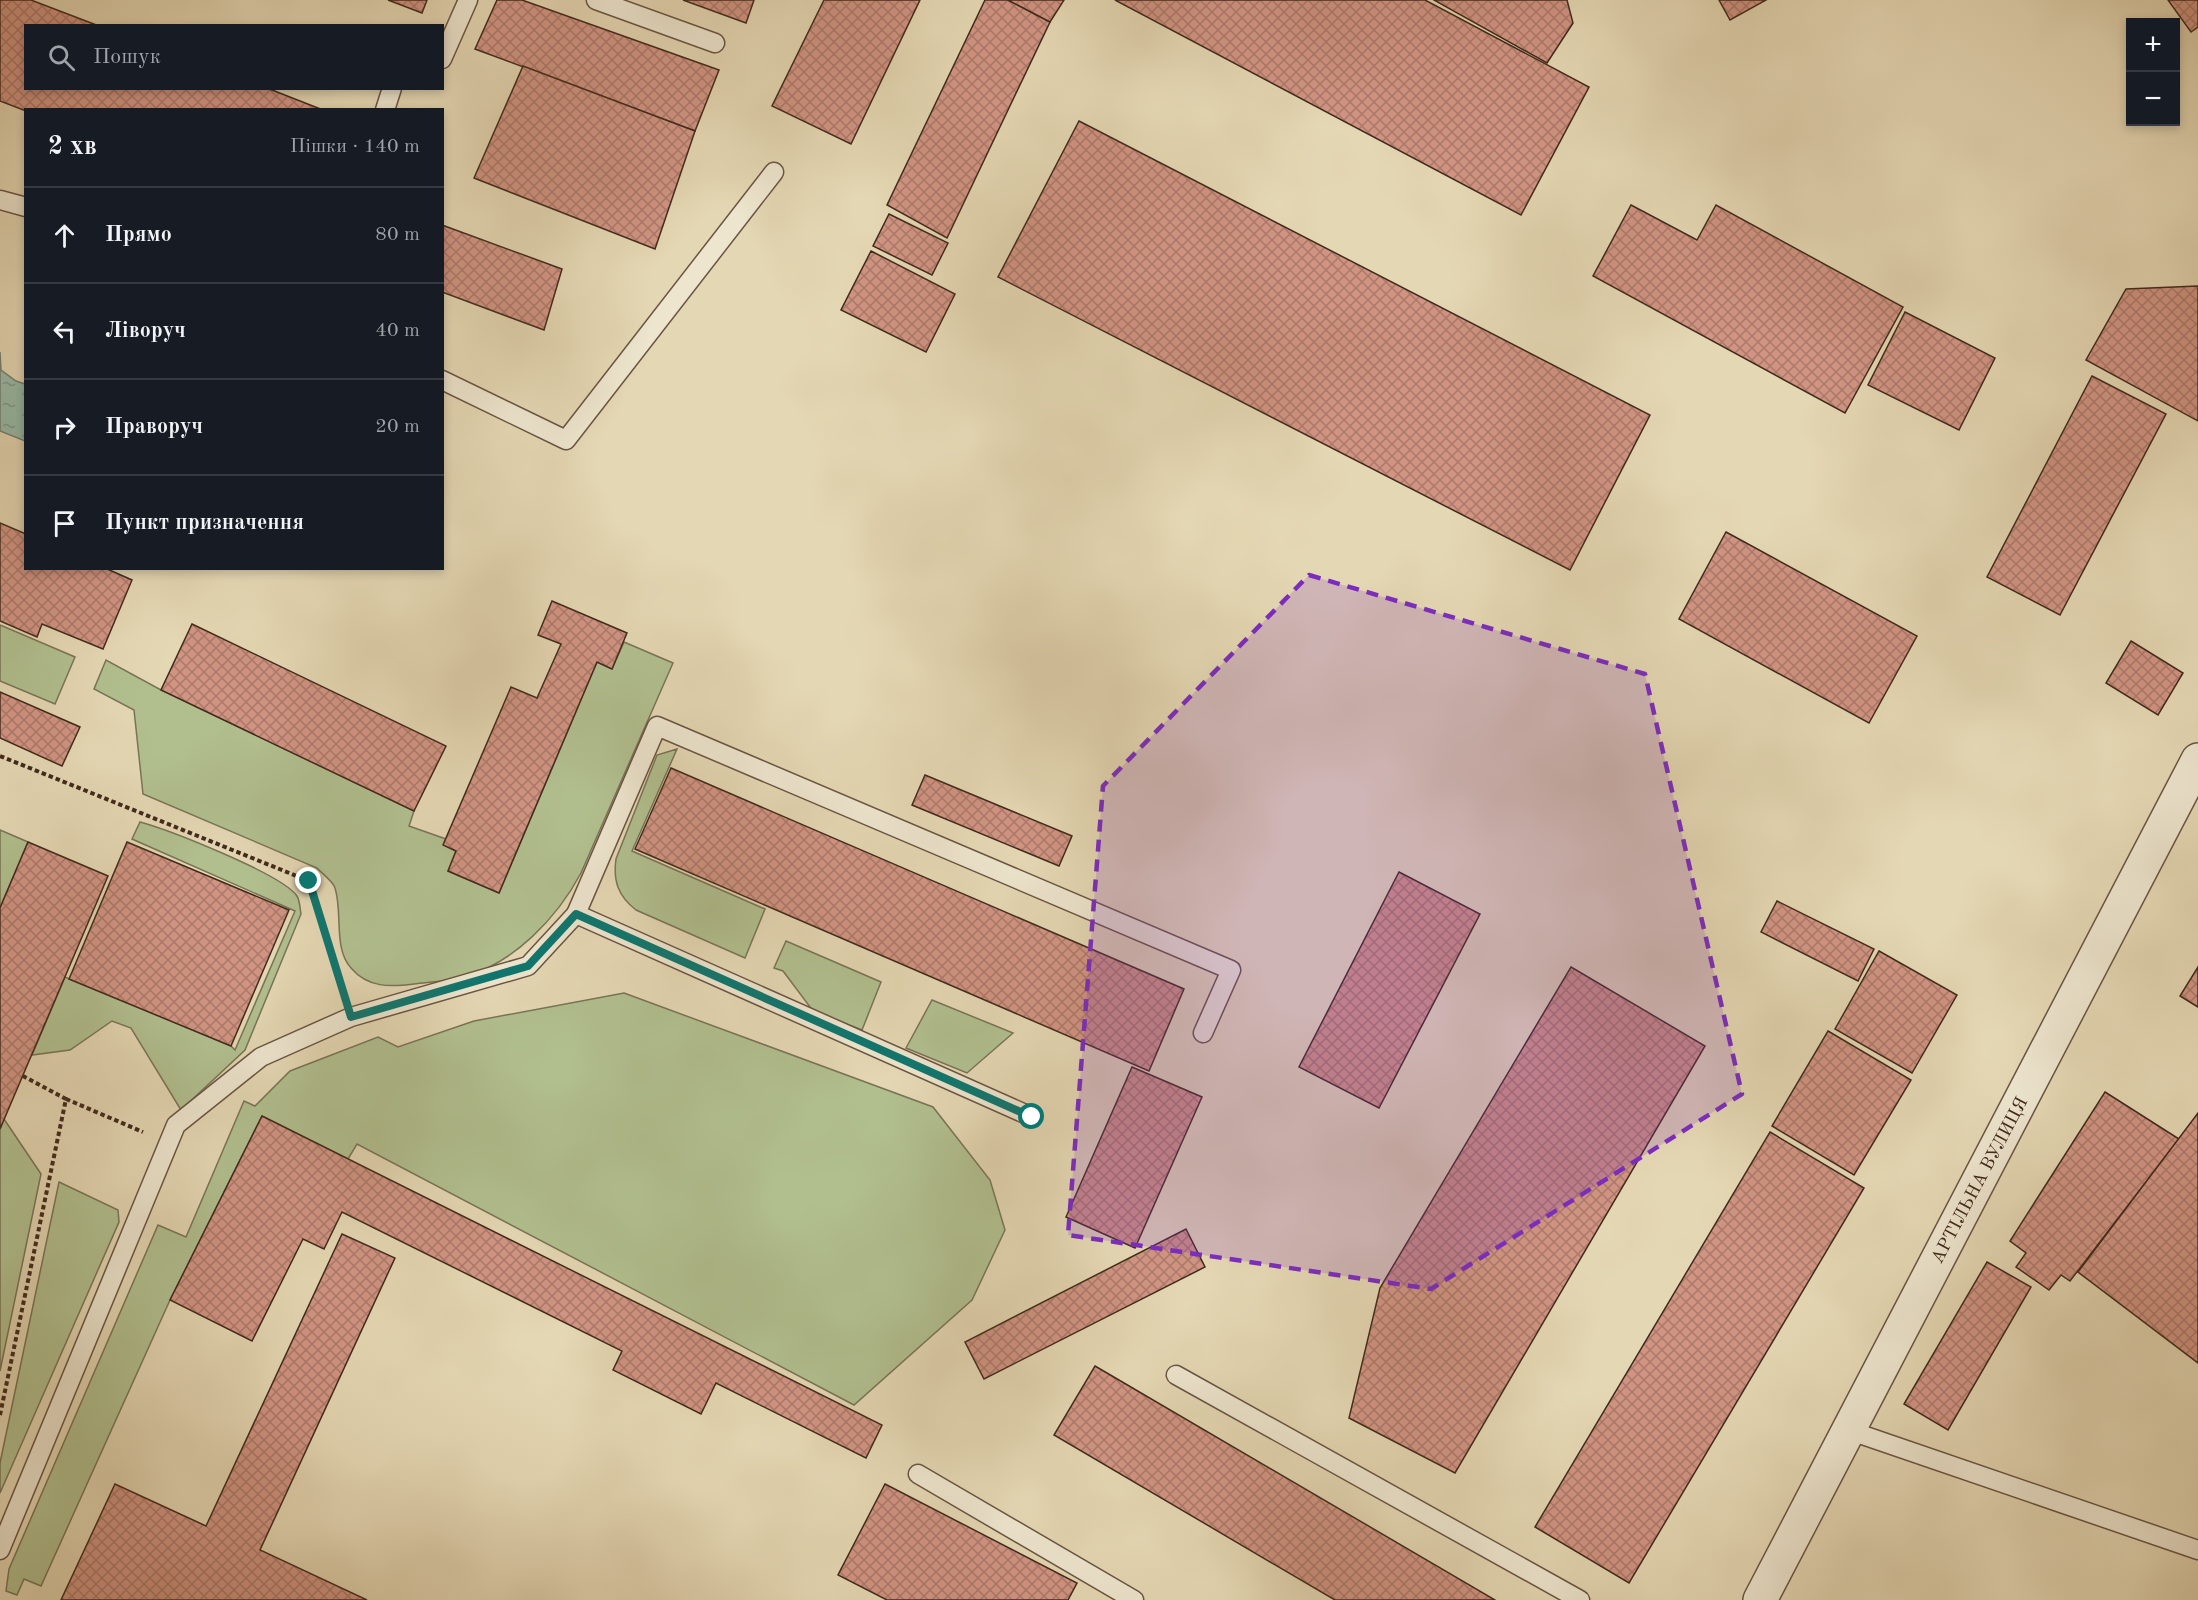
<!DOCTYPE html>
<html lang="uk">
<head>
<meta charset="utf-8">
<style>
	body { margin:0; font-family:"Old Standard TT",serif; background:#242831; color:#f1f3f6 }
	.controls { position:absolute; right:18px; top:18px; display:grid; overflow:hidden; border-radius:0px; box-shadow:0 3px 9px #0003 }
	.controls button { width:54px; height:54px; display:grid; place-items:center; padding:0; border:0; border-bottom:2px solid #363941; background:#171b24; color:#f1f3f6; font:30px sans-serif }
	.stop { position:absolute; width:18px; height:18px; margin:-14px; border:4px solid #0f766e; border-radius:50%; background:#fff }
	.stop.end { background:#0f766e; border-color:#fff; box-shadow:0 2px 6px #0008 }
	.list { margin:0; padding:0; list-style:none }
	h2 { display:flex; justify-content:space-between; align-items:center; height:78px; margin:0; padding:0 24px; font-size:26px }
	h2 small { font-size:20px; font-weight:400; color:#9ea1a6 }
	.list li { display:grid; grid-template-columns:39px 1fr auto; gap:18px; align-items:center; box-sizing:border-box; height:96px; padding:0 24px; border-top:2px solid #363941 }
	.list b { display:block; font-size:22px; white-space:nowrap }
	.list em { font-size:20px; font-style:normal; color:#9ea1a6 }
	.icon { flex:none; width:33px; height:33px; fill:none; stroke:currentColor; stroke-width:2; stroke-linecap:round; stroke-linejoin:round }
	.map { position:relative; flex:none; width:2198px; height:1600px; overflow:hidden }
	.search { position:absolute; background:#171b24; box-shadow:0 3px 9px #0003; left:24px; top:24px; width:420px; height:66px; display:flex; align-items:center; gap:15px; box-sizing:border-box; padding:0 21px; border-radius:0px; color:#9ea1a6; font-size:22px }
	.panel { position:absolute; background:#171b24; box-shadow:0 3px 9px #0003; left:24px; top:108px; width:420px; height:462px; border-radius:0px }
	.map>svg:first-child { display:block }
</style>
</head>
<body>
<div class="map">
<svg width="2198" height="1600" viewBox="0 0 2198 1600">
	<defs>
		<pattern id="water-ripples" width="26" height="14" patternUnits="userSpaceOnUse" patternTransform="scale(1.5)"><rect width="26" height="14" fill="#97baa8"/><path d="M2 4q2-2 4 0t4 0M15 11q2-2 4 0t4 0" fill="none" stroke="#7d9788"/></pattern>
		<pattern id="building-cross-hatch" width="8" height="8" patternUnits="userSpaceOnUse" patternTransform="scale(1.5)"><rect width="8" height="8" fill="#d19483"/><path d="M0 0l8 8M0 8l8-8" fill="none" stroke="#ab796a"/></pattern>
	</defs>
	<rect width="100%" height="100%" fill="#e4d7b3"/>
	<filter id="stains"><feTurbulence type="fractalNoise" baseFrequency=".00333" numOctaves="4"/><feColorMatrix values="0 0 0 0 .2 0 0 0 0 .09 0 0 0 0 .02 0 0 0 .5 -.17"/></filter>
	<radialGradient id="worn" r=".72"><stop offset=".6" stop-color="#630" stop-opacity="0"/><stop offset="1" stop-color="#630" stop-opacity=".3"/></radialGradient>
	<!-- grass -->
	<g fill="#b1bf8f" stroke="#797456" stroke-width="1.5">
		<polygon points="0,625 75,657 55,704 0,681"/>
		<path d="M624,642L673,663L581,873C557,918 514,963 464,977C448,981 430,982 414,984C390,987 368,988 351,968C333,948 343,913 335,888C333,881 322,874 317,868L143,794L134,710L94,689L106,660L161,690L414,811L409,826L446,839L444,845L456,851L448,871L499,893L597,662L612,669Z"/>
		<path d="M677,749L632,851L765,909L745,958L636,910C618,896 613,881 616,859L657,755Z"/>
		<path d="M140,822C169,830 282,874 297,896C300,901 300,909 301,914L245,1050L181,1110L131,1028L112,1021L70,1050L32,1055L65,977L231,1046L235,1050L295,911L132,839Z"/>
		<polygon points="0,830 28,842 0,908"/>
		<polygon points="786,941 881,982 862,1030 813,1011 783,971 774,968"/>
		<polygon points="624,993 933,1107 990,1180 1005,1230 972,1300 854,1405 357,1144 348,1159 262,1116 170,1300 41,1586 24,1579 17,1595 6,1591 9,1569 158,1225 186,1237 244,1101 255,1106 290,1071 378,1037 398,1047 474,1021"/>
		<polygon points="932,1000 1013,1033 967,1073 906,1048"/>
		<polygon points="4,1119 41,1174 0,1371 0,1129"/>
		<polygon points="59,1182 118,1210 119,1222 0,1493 0,1463"/>
	</g>
	<!-- water -->
	<polygon fill="url(#water-ripples)" stroke="#758070" stroke-width="1.5" points="0,352 1,370 16,381 25,384 25,441 0,431"/>
	<!-- building -->
	<g fill="url(#building-cross-hatch)" stroke="#412a1c" stroke-width="1.5">
		<polygon points="0,0 31,0 99,26 26,26 26,88 267,88 323,110 26,111 0,101"/>
		<polygon points="388,0 427,0 422,13"/>
		<polygon points="497,0 522,0 719,70 695,131 475,49"/>
		<polygon points="683,0 754,0 746,23"/>
		<polygon points="824,0 920,0 851,144 772,106"/>
		<polygon points="985,0 1008,0 1050,22 947,238 887,205"/>
		<polygon points="1008,0 1064,0 1050,22"/>
		<polygon points="1115,0 1425,0 1589,87 1521,215"/>
		<polygon points="1434,0 1567,0 1573,23 1547,63"/>
		<polygon points="1719,0 1766,0 1730,20"/>
		<polygon points="2168,0 2198,0 2198,27 2191,32"/>
		<polygon points="523,66 695,131 655,249 474,178"/>
		<polygon points="1079,121 1650,415 1570,570 998,277"/>
		<polygon points="1631,205 1697,240 1716,205 1903,307 1845,413 1593,276"/>
		<polygon points="889,214 948,243 932,275 873,246"/>
		<polygon points="442,225 562,269 544,330 442,292"/>
		<polygon points="871,251 955,294 926,352 841,310"/>
		<polygon points="2198,286 2198,421 2086,360 2126,289"/>
		<polygon points="1905,312 1995,358 1959,430 1868,385"/>
		<polygon points="2092,376 2166,414 2060,615 1987,577"/>
		<polygon points="0,523 26,534 26,568 105,568 132,580 103,649 42,624 37,637 0,621"/>
		<polygon points="1726,532 1917,636 1869,723 1679,619"/>
		<polygon points="552,601 627,633 612,669 597,662 499,893 448,871 456,851 443,845 511,687 537,698 561,644 538,635"/>
		<polygon points="192,624 446,746 414,811 161,690"/>
		<polygon points="2131,641 2183,673 2158,715 2106,683"/>
		<polygon points="0,692 80,727 62,766 0,738"/>
		<polygon points="671,768 1184,989 1149,1071 635,849"/>
		<polygon points="925,775 1072,836 1059,866 912,805"/>
		<polygon points="28,842 108,876 0,1129 0,908"/>
		<polygon points="127,842 289,910 231,1046 69,979"/>
		<polygon points="1399,872 1480,914 1379,1108 1299,1067"/>
		<polygon points="1777,901 1874,949 1858,981 1761,932"/>
		<polygon points="1879,951 1957,995 1912,1073 1835,1029"/>
		<polygon points="1571,967 1705,1046 1455,1473 1349,1418 1380,1288"/>
		<polygon points="2198,967 2198,1007 2180,996"/>
		<polygon points="1828,1031 1911,1080 1854,1175 1772,1126"/>
		<polygon points="1132,1067 1202,1097 1135,1248 1066,1217"/>
		<polygon points="2105,1092 2179,1139 2070,1281 2061,1275 2049,1290 2016,1267 2026,1253 2010,1241"/>
		<polygon points="2198,1113 2198,1363 2078,1272"/>
		<polygon points="262,1116 882,1425 866,1458 716,1383 701,1414 613,1370 622,1351 342,1212 324,1249 303,1239 252,1341 170,1300"/>
		<polygon points="1770,1132 1864,1188 1629,1583 1535,1527"/>
		<polygon points="1186,1229 1205,1267 984,1379 965,1342"/>
		<polygon points="342,1234 395,1258 260,1550 367,1600 61,1600 115,1484 206,1526"/>
		<polygon points="1987,1262 2031,1287 1948,1430 1904,1404"/>
		<polygon points="1095,1366 1495,1600 1335,1600 1054,1435"/>
		<polygon points="885,1484 1077,1583 1068,1600 887,1600 838,1575"/>
	</g>
	<g fill="none" stroke-linecap="round" stroke-linejoin="round">
		<defs>
			<g id="lane">
				<polyline points="596,0 715,43"/>
				<polyline points="442,59 468,0"/>
				<polyline points="385,110 392,88"/>
				<polyline points="0,200 26,207"/>
				<polyline points="442,380 566,440 774,172"/>
				<polyline points="576,914 657,726 1231,970 1203,1033"/>
				<polyline points="1176,1375 1580,1600"/>
				<polyline points="1848,1430 2198,1550"/>
				<polyline points="918,1474 1134,1600"/>
				<polyline points="0,1550 176,1125 261,1057 351,1017 528,966 576,914 1032,1117"/>
			</g>
			<polyline id="street" points="1760,1600 2198,760"/>
		</defs>
		<!-- lane casing -->
		<use href="#lane" stroke="#6a5542" stroke-width="21"/>
		<!-- street casing -->
		<use href="#street" stroke="#6a5542" stroke-width="36"/>
		<!-- path -->
		<g stroke="#412a1c" stroke-width="4" stroke-dasharray="4.5 3" stroke-linecap="butt">
			<polyline points="0,756 309,881 343,990"/>
			<polyline points="66,1099 143,1132"/>
			<polyline points="0,1415 66,1099 23,1076"/>
		</g>
		<!-- lane -->
		<use href="#lane" stroke="#ede5ce" stroke-width="18"/>
		<!-- street -->
		<use href="#street" stroke="#ede5ce" stroke-width="33"/>
	</g>
	<g fill="none" stroke-linecap="round" stroke-linejoin="round">
		<!-- route -->
		<polyline stroke="#0f766e" stroke-width="8" points="309,881 351,1017 528,966 576,914 1032,1117"/>
	</g>
	<!-- marked area -->
	<path fill="#7b2cbf" fill-opacity="0.2" stroke="#7b2cbf" stroke-width="4.5" stroke-dasharray="12 8" stroke-linejoin="round" d="M1309,575L1645,674L1742,1094L1431,1289L1068,1235L1103,786Z"/>
	<g text-anchor="middle" stroke-width="6" stroke-linejoin="round" paint-order="stroke">
		<!-- street labels -->
		<g font-size="18" fill="#412a1c" stroke="#ede5ce">
			<text transform="translate(1979 1180) rotate(-62)" y="6">АРТІЛЬНА ВУЛИЦЯ</text>
		</g>
	</g>
	<rect width="100%" height="100%" filter="url(#stains)"/>
	<rect width="100%" height="100%" fill="url(#worn)"/>
</svg>
<div class="controls">
<button>+</button>
<button>−</button>
</div>
<div class="stop" style="left:1032px;top:1117px"></div>
<div class="stop end" style="left:309px;top:881px"></div>
<div class="search"><svg class="icon" aria-label="search" viewBox="0 0 24 24"><circle cx="10" cy="10" r="6"/><path d="M15 15l6 6"/></svg>Пошук</div>
<section class="panel">
<h2>2 хв<small>Пішки · 140 m</small></h2>
<ul class="list">
<li><svg class="icon" aria-label="ahead" viewBox="0 0 24 24"><path d="M12 20V5M6 11l6-6 6 6"/></svg><div><b>Прямо</b></div><em>80 m</em></li>
<li><svg class="icon" aria-label="left" viewBox="0 0 24 24"><path d="M17 20v-9H6M10 6l-5 5 5 5"/></svg><div><b>Ліворуч</b></div><em>40 m</em></li>
<li><svg class="icon" aria-label="right" viewBox="0 0 24 24"><path d="M7 20v-9h11M14 6l5 5-5 5"/></svg><div><b>Праворуч</b></div><em>20 m</em></li>
<li><svg class="icon" aria-label="arrive" viewBox="0 0 24 24"><path d="M6 21V4h12l-3 4 3 4H6"/></svg><div><b>Пункт призначення</b></div></li>
</ul>
</section>
</div>
</body>
</html>
